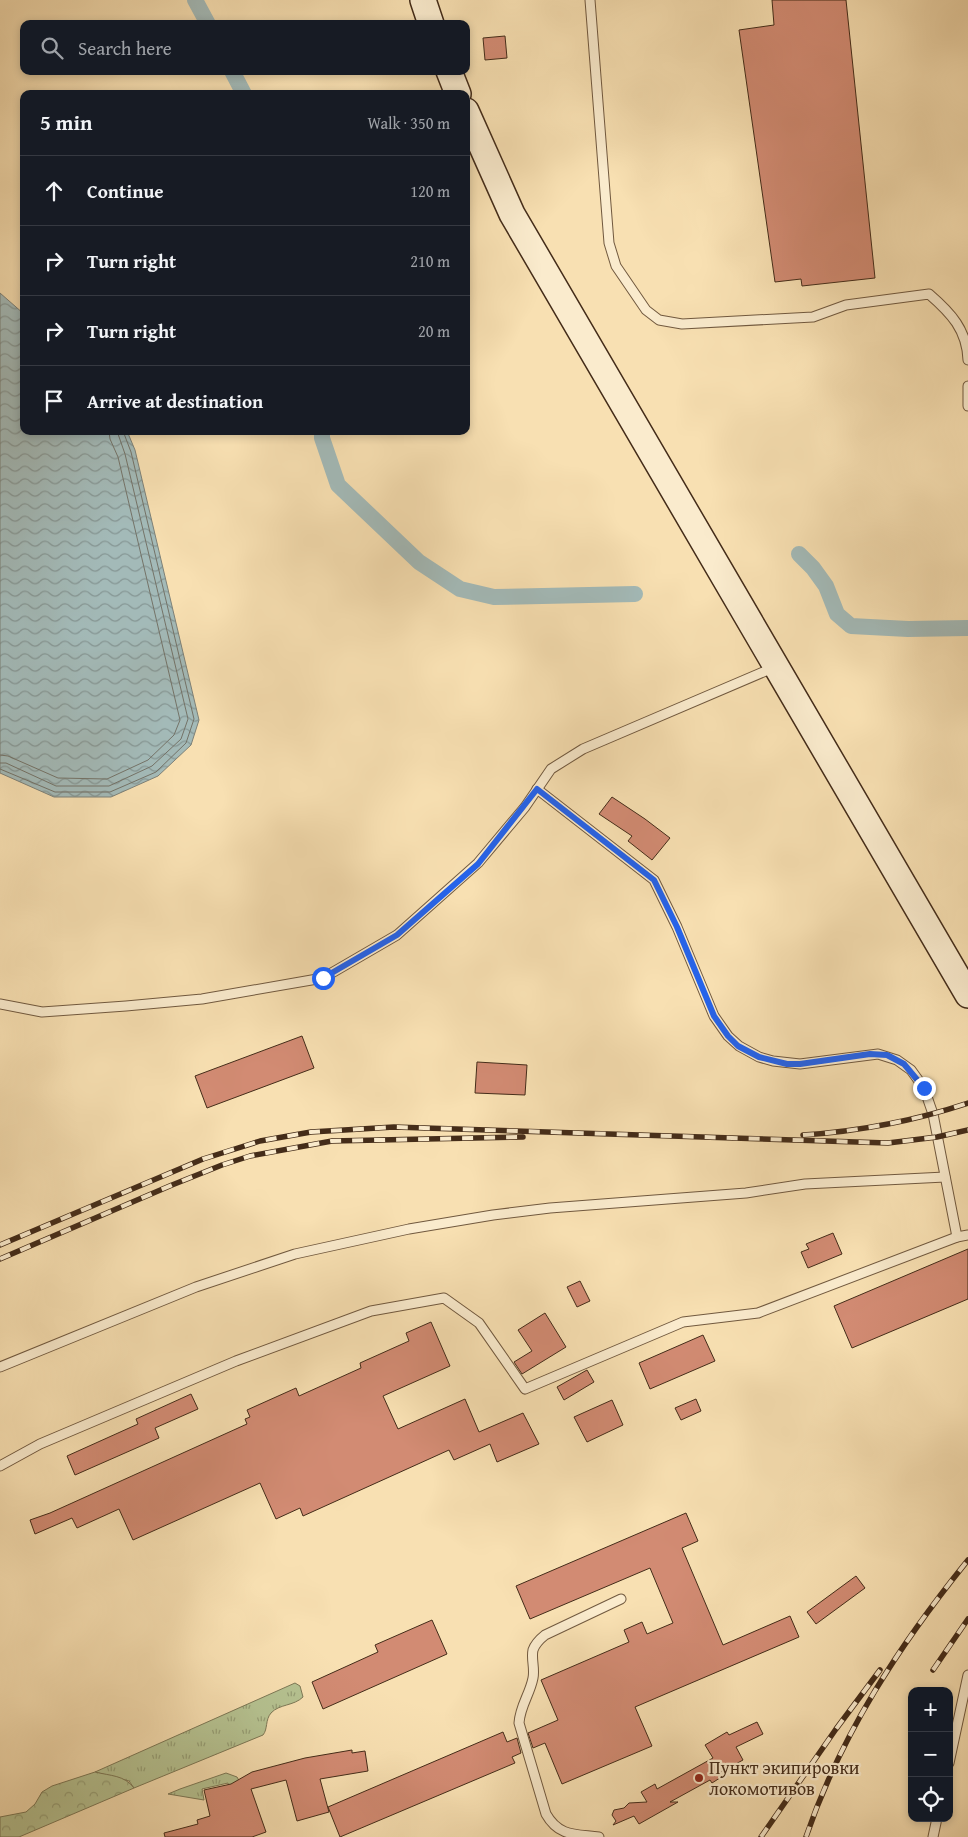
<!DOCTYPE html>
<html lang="en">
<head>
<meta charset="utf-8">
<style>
	body { margin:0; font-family:"Gentium Book Plus",serif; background:#242831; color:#f1f3f6 }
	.controls { position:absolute; right:15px; bottom:15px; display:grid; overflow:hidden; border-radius:10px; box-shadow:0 2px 8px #0003 }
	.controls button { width:45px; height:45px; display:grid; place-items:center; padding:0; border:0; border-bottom:1px solid #363941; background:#171b24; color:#f1f3f6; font:25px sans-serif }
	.stop { position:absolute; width:15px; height:15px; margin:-11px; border:4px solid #2563eb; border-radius:50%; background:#fff }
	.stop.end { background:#2563eb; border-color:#fff; box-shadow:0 1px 5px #0008 }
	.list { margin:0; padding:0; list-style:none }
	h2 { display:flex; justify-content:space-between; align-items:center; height:65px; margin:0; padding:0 20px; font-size:21px }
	h2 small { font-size:16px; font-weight:400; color:#9ea1a6 }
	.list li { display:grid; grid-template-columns:32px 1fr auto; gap:15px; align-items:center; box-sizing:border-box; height:70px; padding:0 20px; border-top:1px solid #363941 }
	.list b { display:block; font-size:19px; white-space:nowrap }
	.list em { font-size:16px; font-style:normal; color:#9ea1a6 }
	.icon { flex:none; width:28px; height:28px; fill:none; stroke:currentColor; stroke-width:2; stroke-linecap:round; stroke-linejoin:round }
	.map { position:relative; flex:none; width:968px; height:1837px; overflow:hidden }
	.search { position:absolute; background:#171b24; box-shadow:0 2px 8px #0003; left:20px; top:20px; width:450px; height:55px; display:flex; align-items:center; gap:12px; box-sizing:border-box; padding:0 18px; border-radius:10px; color:#9ea1a6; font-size:19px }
	.panel { position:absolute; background:#171b24; box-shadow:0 2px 8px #0003; left:20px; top:90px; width:450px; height:345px; border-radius:10px }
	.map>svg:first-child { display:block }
</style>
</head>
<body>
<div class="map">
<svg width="968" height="1837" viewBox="0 0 968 1837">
	<defs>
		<pattern id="grass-tufts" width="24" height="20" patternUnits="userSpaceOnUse" patternTransform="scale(1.25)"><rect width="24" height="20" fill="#b6c392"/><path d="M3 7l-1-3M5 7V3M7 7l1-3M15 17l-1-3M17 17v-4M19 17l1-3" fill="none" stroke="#969f76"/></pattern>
		<pattern id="forest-crowns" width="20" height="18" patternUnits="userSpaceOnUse" patternTransform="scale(1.25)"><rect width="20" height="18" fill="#b6c392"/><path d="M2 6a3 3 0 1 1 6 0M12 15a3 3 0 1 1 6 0" fill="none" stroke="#969f76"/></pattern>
		<pattern id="water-waves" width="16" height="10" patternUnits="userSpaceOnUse" patternTransform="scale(1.25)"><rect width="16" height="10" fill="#a3bab8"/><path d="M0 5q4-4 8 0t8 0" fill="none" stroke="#869795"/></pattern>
	</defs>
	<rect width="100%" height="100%" fill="#f8e0b2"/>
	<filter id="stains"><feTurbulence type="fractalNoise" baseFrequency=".004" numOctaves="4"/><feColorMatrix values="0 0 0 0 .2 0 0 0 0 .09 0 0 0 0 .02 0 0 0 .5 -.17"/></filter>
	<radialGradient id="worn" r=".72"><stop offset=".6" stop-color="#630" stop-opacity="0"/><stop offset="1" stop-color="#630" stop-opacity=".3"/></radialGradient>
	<!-- grass -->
	<g fill="url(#grass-tufts)" stroke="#7d7856">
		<path d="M295,1683L300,1686L303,1697C294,1706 279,1704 271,1713C265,1720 268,1729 263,1735L134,1788L129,1781L95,1772Z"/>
		<polygon points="226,1773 237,1777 241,1784 231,1800 228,1783 202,1789 204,1800 168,1794 180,1789"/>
	</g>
	<!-- forest -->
	<path fill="url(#forest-crowns)" stroke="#7d7856" d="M95,1772C111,1776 124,1775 134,1788L19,1837H0V1817L26,1812L35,1804L42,1792L52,1786Z"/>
	<!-- water -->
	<polygon fill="url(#water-waves)" stroke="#7d8178" points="0,293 24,314 24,431 127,431 135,450 199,720 191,745 158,776 111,797 54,797 0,773"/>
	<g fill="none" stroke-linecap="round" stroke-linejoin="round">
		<!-- shore -->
		<g stroke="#747368" stroke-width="1">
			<polyline points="0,755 8,756 58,778 107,779 148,760 174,735 180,720 118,457 110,439 109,431"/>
			<polyline points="0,763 6,763 56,786 109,786 152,766 181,739 188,719 125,454 117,431"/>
			<polyline points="0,769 55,792 110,792 156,772 186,743 194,719 131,452 123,431"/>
		</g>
		<!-- canal -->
		<g stroke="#a3bab8" stroke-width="16">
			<polyline points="195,0 208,24"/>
			<polyline points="232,71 244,94"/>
			<polyline points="322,431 322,438 338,485 419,562 460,589 494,597 635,594"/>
			<polyline points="799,554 813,568 826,586 837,614 851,626 908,629 968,628"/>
		</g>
	</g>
	<!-- building -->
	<g fill="#d28b73" stroke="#442c19">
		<polygon points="772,0 846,0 875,278 802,286 801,279 775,282 739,30 774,25"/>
		<polygon points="505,36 507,58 485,60 483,38"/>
		<polygon points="612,797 645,819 670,838 652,860 628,841 632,836 599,814"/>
		<polygon points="302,1036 314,1068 207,1108 195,1076"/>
		<polygon points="477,1062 527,1065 525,1095 475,1093"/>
		<polygon points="833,1233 842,1254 808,1268 801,1252 809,1249 806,1244"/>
		<polygon points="968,1249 968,1299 852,1348 834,1306"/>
		<polygon points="580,1281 590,1301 577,1307 567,1287"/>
		<polygon points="545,1313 566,1347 522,1374 514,1362 532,1351 518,1330"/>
		<polygon points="431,1322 450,1366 383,1396 398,1429 465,1399 479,1432 523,1413 539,1444 497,1462 490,1444 454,1460 449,1450 303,1516 300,1508 276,1519 260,1483 133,1540 119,1509 77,1528 72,1518 35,1534 30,1520 50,1513 247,1424 245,1419 250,1417 247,1410 296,1388 299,1396 361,1368 360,1363 409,1341 406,1333"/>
		<polygon points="703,1335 715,1361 650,1389 639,1363"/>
		<polygon points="587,1370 594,1382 564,1400 557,1387"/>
		<polygon points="191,1394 198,1409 155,1428 159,1438 75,1475 67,1456 138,1424 136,1419"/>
		<polygon points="696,1399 701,1411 681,1420 675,1408"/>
		<polygon points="612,1400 623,1425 587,1442 574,1417"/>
		<polygon points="686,1513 698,1541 682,1548 723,1645 790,1616 799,1637 635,1707 652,1746 562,1784 545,1743 533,1748 528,1733 558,1720 541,1680 629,1642 624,1630 642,1622 647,1634 673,1623 650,1568 530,1619 516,1586"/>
		<polygon points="856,1576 865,1588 816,1624 807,1612"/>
		<polygon points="432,1620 447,1654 323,1709 312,1682 378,1652 375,1645"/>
		<polygon points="757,1722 763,1734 736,1747 743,1760 721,1772 723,1776 712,1783 710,1780 670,1802 678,1802 639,1824 634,1816 613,1825 616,1821 612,1815 614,1810 624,1808 629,1803 647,1802 641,1792 655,1784 657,1789 713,1758 705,1745 727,1732 729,1735"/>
		<polygon points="503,1732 507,1742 517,1738 521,1753 512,1757 515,1763 340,1837 328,1807"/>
		<polygon points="352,1750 352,1753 365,1751 368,1771 320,1779 329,1812 297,1821 286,1780 251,1789 266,1832 252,1837 165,1837 164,1833 198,1824 197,1820 210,1816 204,1790 231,1784 252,1772 305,1758"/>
	</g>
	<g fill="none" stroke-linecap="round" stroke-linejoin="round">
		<defs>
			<g id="lane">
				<path d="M590,0L609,243L616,266L646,310L659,320L682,324L813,317L846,305L929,294C951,313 967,330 968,360"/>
				<polyline points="968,386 968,406"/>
				<polyline points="537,789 654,880 677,927 714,1016 728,1036 739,1046 759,1057 773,1061 800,1064 878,1054 897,1060 911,1070 924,1088 933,1114 957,1237"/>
				<polyline points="0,1004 42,1012 126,1006 202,999 323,978 397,935 478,863 525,807 551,769 583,749 775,667"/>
				<polyline points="0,1367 196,1287 295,1254 409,1229 493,1215 550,1208 746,1193 805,1184 945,1177"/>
				<polyline points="0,1466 40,1444 236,1361 371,1311 444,1298 479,1323 525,1389 683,1322 758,1313 957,1237 968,1235"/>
				<polyline points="949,1763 968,1675"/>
				<path d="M599,1837C576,1834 559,1837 546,1814L519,1723C520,1706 530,1694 533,1678C535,1668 531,1659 533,1650C535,1644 540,1639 545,1635L621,1599"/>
				<polyline points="933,1837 937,1818"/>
			</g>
			<g id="secondary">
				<polyline points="423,0 431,24"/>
				<polyline points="449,71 458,94"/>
				<polyline points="466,111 512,214 968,995"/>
			</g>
		</defs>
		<!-- lane casing -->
		<use href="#lane" stroke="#71593f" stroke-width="11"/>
		<!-- secondary casing -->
		<use href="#secondary" stroke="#442c19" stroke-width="28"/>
		<!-- lane -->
		<use href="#lane" stroke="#faebcd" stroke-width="9"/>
		<!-- secondary -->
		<use href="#secondary" stroke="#faebcd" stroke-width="25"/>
		<defs>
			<g id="rail">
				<path d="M803,1135C860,1131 914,1121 968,1103"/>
				<polyline points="0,1245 203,1159 260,1141 311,1132 394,1127 888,1143 937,1137 968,1130"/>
				<polyline points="0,1259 172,1185 222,1165 250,1156 332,1141 523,1137"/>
				<polyline points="933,1670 968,1619"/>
				<polyline points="761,1837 836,1729 880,1670"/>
				<path d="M806,1837C841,1734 900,1644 968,1560"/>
			</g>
		</defs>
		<!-- rail casing -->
		<use href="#rail" stroke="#442c19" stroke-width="5.5"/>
		<!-- rail -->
		<use href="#rail" stroke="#faebcd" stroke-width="4" stroke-dasharray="11" stroke-linecap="butt"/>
	</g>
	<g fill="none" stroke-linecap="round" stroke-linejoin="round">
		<!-- route -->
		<polyline stroke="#2563eb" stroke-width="6" points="323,978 397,935 478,864 537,789 654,880 677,927 714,1016 728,1036 738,1046 759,1057 787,1064 800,1064 870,1054 887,1055 904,1064 924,1088"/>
	</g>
	<!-- markers -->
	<circle fill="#8f2418" stroke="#faebcd" stroke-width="2" cx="699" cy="1778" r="5"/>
	<g text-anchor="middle" stroke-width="4.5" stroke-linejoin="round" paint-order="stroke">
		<!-- poi labels -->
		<g font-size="18" fill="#442c19" stroke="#faebcd" text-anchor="start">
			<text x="709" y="1774">Пункт экипировки<tspan x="709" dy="21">локомотивов</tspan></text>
		</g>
	</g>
	<rect width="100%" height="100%" filter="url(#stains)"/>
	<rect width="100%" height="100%" fill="url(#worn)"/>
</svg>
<div class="controls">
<button>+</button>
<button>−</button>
<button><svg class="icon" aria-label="locate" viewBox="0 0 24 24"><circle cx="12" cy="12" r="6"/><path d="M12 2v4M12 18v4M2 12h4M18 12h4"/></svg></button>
</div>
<div class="stop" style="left:323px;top:978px"></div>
<div class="stop end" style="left:924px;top:1088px"></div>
<div class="search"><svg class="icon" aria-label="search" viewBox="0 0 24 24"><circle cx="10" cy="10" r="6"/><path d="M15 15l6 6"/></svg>Search here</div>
<section class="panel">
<h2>5 min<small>Walk · 350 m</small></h2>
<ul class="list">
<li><svg class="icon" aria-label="ahead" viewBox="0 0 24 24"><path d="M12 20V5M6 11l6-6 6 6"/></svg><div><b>Continue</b></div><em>120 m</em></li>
<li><svg class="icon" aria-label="right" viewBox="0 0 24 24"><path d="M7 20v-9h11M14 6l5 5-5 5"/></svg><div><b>Turn right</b></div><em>210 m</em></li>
<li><svg class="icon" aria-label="right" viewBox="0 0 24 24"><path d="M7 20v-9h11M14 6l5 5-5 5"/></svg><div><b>Turn right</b></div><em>20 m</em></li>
<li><svg class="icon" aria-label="arrive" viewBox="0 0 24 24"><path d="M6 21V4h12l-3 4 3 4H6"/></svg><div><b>Arrive at destination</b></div></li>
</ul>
</section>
</div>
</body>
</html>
